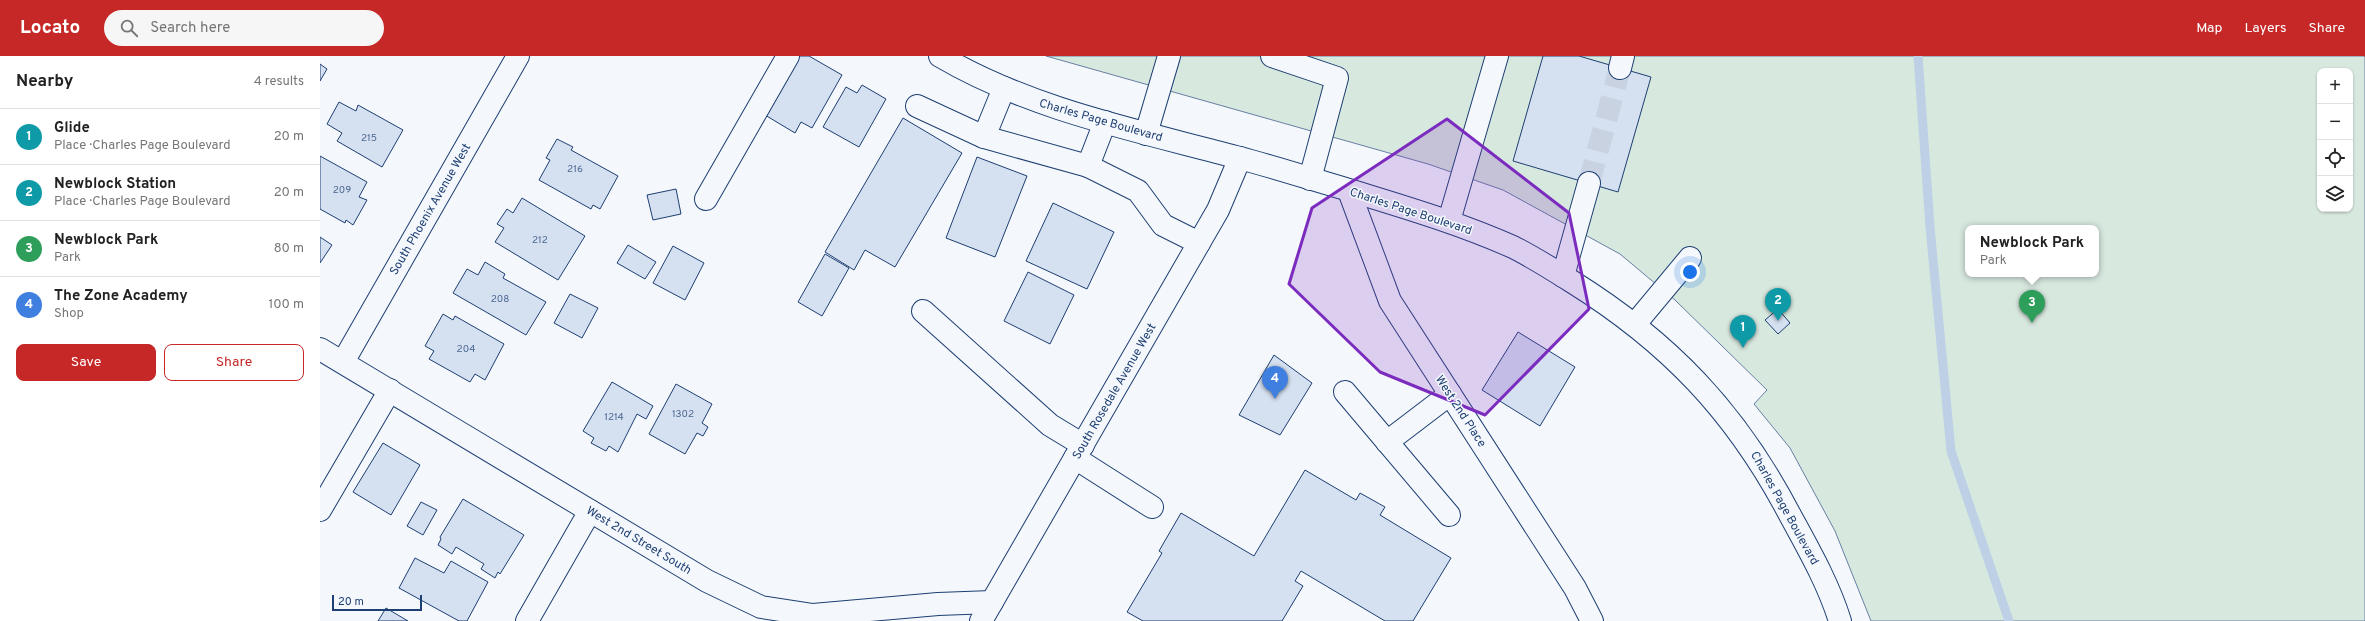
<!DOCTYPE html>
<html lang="en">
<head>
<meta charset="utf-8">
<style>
	body { margin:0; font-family:Overpass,sans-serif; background:#f6f6f6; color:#222 }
	.controls { position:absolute; right:12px; top:12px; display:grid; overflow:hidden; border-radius:8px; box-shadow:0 1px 3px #0004 }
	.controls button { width:36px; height:36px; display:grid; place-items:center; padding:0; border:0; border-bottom:1px solid #e0e0e0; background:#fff; color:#222; font:20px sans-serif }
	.scale { position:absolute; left:12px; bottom:10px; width:90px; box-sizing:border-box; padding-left:4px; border:2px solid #1d3f73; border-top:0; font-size:11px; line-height:14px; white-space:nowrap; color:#1d3f73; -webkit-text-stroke:3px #f4f7fb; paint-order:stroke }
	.you { position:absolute; left:1370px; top:216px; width:14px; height:14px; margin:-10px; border:3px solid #fff; border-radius:50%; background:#1a73e8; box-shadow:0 0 0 6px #1a73e833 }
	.badge { display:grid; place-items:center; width:26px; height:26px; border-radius:50%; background:#c62828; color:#fff; font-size:13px; font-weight:700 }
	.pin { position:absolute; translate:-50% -33px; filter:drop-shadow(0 1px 2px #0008) }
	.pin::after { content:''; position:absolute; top:21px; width:14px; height:12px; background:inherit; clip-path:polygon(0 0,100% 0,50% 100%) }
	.popup { position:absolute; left:1645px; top:169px; width:134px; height:52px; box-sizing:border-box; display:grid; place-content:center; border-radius:8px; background:#fff; filter:drop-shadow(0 1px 3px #0005); font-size:13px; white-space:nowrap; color:#767676 }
	.popup b { font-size:15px; color:#222 }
	.popup::after { content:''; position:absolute; left:50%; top:100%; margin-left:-8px; border:8px solid transparent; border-top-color:#fff }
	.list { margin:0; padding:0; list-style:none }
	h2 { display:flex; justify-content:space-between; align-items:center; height:52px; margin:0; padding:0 16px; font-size:17px }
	h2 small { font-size:13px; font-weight:400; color:#767676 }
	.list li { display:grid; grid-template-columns:26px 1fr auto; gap:12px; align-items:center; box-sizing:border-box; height:56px; padding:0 16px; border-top:1px solid #e0e0e0 }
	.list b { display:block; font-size:15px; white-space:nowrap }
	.list p { margin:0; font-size:13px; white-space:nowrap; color:#767676 }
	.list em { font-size:13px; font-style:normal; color:#767676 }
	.actions { display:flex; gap:8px; padding:12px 16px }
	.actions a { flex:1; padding:9px 0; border:1px solid #c62828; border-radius:8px; text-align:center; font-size:14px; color:#c62828 }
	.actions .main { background:#c62828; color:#fff }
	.icon { flex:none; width:22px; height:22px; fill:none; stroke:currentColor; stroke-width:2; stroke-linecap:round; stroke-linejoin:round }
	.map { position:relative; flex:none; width:2045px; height:565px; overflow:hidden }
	header { display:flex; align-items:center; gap:24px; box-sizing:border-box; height:56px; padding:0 20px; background:#c62828; color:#fff }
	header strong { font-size:19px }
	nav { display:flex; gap:22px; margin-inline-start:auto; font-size:14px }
	.search { width:280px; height:36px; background:#f6f6f6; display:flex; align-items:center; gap:10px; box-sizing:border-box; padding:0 14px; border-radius:22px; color:#767676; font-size:15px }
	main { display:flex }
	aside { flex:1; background:#fff }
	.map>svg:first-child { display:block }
</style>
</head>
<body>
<header>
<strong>Locato</strong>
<div class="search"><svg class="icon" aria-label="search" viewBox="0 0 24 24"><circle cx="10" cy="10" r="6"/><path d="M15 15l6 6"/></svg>Search here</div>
<nav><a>Map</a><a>Layers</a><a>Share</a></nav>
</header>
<main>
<aside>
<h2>Nearby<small>4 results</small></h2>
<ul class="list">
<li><span class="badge" style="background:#0f9aa8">1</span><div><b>Glide</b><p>Place · Charles Page Boulevard</p></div><em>20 m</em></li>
<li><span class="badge" style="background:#0f9aa8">2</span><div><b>Newblock Station</b><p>Place · Charles Page Boulevard</p></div><em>20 m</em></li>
<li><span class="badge" style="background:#2e9e5b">3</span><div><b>Newblock Park</b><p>Park</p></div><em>80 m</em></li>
<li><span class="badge" style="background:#3f7fe0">4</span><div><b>The Zone Academy</b><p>Shop</p></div><em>100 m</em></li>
</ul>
<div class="actions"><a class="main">Save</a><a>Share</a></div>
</aside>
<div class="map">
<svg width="2045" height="565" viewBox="0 0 2045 565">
	<rect width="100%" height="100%" fill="#f4f7fb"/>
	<!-- green -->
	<path fill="#d7e8df" stroke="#687fa3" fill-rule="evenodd" d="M726,0H2045V565H1551L1515,475L1470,392L1434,348L1447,334L1355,244L1300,198L1183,134L1108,108ZM2000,15H2030V153H2000ZM1648,172H1776V218H1648Z"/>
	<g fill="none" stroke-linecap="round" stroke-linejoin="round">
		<!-- stream -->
		<polyline stroke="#bed0e5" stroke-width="9" points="1598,0 1610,171 1631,395 1689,565"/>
	</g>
	<!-- building -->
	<g fill="#d5e0f0" stroke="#1d3f73">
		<polygon points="479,0 489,0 522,19 492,72 481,66 475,77 445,59"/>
		<polygon points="1223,0 1259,0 1331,21 1298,136 1193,105"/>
		<polygon points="0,8 7,13 0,25"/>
		<polygon points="542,29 566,43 539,91 503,71 526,31 537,37"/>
		<polygon points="19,46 36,55 38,49 83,74 62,111 17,85 22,77 7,68"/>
		<polygon points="583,62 642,97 575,211 545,194 534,214 505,196"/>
		<polygon points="237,83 253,91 251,94 298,120 280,153 273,149 271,153 219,124 230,104 226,102"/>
		<polygon points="0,100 47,126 39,141 47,144 33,169 26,164 25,167 0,153"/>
		<polygon points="657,101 707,120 675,201 626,182"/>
		<polygon points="356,133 361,158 333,164 327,139"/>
		<polygon points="202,142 265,180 238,224 175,186 184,172 177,168 187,153 193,157"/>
		<polygon points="733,147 794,176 767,233 706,205"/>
		<polygon points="0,181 12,189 0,207"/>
		<polygon points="308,189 336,206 325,223 297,207"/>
		<polygon points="353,190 384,207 365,244 333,227"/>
		<polygon points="505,198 529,212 502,260 478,246"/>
		<polygon points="165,206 185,218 183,222 226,246 206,279 133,237 147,213 158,219"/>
		<polygon points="708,216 754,239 730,288 684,265"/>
		<polygon points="250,238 278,252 262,282 234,267"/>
		<polygon points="1458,253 1470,267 1458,278 1445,264"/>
		<polygon points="123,258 133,264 135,260 184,288 165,324 155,318 150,326 109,303 114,295 105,290"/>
		<polygon points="1198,276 1255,311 1220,370 1162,334"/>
		<polygon points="954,299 992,327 960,379 919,359"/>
		<polygon points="292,326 333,350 326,363 317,358 298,396 289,390 286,395 271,387 274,382 263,375"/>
		<polygon points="356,328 392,348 382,367 388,371 383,380 377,377 365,398 329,378"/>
		<polygon points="63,387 100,409 71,459 33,436"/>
		<polygon points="985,414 1036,444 1040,437 1065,451 1060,459 1131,502 1093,565 1065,565 981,515 975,525 983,530 962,565 823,565 807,556 842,497 839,495 861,457 934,500"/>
		<polygon points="143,443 204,479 180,518 178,516 175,522 161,513 164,508 136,491 132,498 118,489 121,483 120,481"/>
		<polygon points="101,446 117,454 103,479 87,470"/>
		<polygon points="95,502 124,517 131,505 168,526 147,565 139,565 79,532"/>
		<polygon points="66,552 88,565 58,565"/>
	</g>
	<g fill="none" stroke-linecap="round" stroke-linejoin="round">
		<!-- minor-tunnel -->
		<polyline stroke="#c9d2e0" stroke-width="22" stroke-dasharray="22 11" stroke-linecap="butt" points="1269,127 1300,12"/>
		<defs>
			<g id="minor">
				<polyline points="952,0 1017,22 990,123"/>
				<polyline points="1300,12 1303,0"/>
				<polyline points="597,50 664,81 768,110 818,135 843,169 879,187"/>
				<polyline points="826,78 849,0"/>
				<polyline points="664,81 684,32"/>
				<polyline points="768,110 785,66"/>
				<polyline points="1029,135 1070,245 1255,532 1272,565"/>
				<polyline points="386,143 468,0"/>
				<polyline points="1129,165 1177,0"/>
				<polyline points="1243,220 1269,127"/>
				<polyline points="603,255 730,369 763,389"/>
				<polyline points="1315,268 1370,202"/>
				<polyline points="0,293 387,525 441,551 493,559 618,548 672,546"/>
				<polyline points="23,306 198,0"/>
				<polyline points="1025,336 1129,459"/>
				<polyline points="1067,386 1130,338"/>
				<polyline points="755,402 832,451"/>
				<polyline points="0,454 70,334"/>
				<polyline points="207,565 270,455"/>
				<polyline points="661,565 898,154 920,102"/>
			</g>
			<path id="major" d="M620,0C710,53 815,74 916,101C954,111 991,123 1029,134C1084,151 1139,167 1193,191C1213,201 1232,213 1251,225C1349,286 1416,356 1470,459C1489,494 1508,527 1520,565"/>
		</defs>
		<!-- minor casing -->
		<use href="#minor" stroke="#1d3f73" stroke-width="24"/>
		<!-- major casing -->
		<use href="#major" stroke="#1d3f73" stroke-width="24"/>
		<!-- minor -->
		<use href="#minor" stroke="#f4f7fb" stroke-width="22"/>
		<!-- major -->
		<use href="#major" stroke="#f4f7fb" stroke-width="22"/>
		<!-- power -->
		<polyline stroke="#c62828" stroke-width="1" stroke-dasharray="14 3 2 3" stroke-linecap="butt" points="2045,0 2045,1"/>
	</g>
	<!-- marked area -->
	<path fill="#7b2cbf" fill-opacity="0.2" stroke="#7b2cbf" stroke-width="3" stroke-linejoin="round" d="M1127,63L1249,157L1269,253L1165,359L1060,316L969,228L992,152Z"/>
	<g text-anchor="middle" stroke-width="3" stroke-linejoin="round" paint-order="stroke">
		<!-- number labels -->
		<g font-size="10" fill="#4b6792">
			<text x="49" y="85">215</text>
			<text x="255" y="116">216</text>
			<text x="22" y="137">209</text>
			<text x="220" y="187">212</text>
			<text x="180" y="246">208</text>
			<text x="146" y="296">204</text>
			<text x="363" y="361">1302</text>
			<text x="294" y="364">1214</text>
		</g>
		<!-- street labels -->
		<g font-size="12" fill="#1d3f73" stroke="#f4f7fb">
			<text transform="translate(781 64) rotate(16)" y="4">Charles Page Boulevard</text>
			<text transform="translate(110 153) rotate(-60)" y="4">South Phoenix Avenue West</text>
			<text transform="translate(1091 155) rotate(18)" y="4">Charles Page Boulevard</text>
			<text transform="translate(794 335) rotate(-60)" y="4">South Rosedale Avenue West</text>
			<text transform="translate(1141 355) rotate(57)" y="4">West 2nd Place</text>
			<text transform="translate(1465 452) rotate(61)" y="4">Charles Page Boulevard</text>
			<text transform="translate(319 484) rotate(31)" y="4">West 2nd Street South</text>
		</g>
	</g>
</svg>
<div class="controls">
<button>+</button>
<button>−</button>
<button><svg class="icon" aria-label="locate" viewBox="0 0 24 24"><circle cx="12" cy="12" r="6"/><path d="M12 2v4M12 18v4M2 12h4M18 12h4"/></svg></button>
<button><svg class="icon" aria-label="layers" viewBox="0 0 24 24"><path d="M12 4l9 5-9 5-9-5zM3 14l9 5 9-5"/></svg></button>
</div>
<div class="scale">20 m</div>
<div class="you"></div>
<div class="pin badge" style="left:1423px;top:292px;background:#0f9aa8">1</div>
<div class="pin badge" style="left:1458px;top:265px;background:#0f9aa8">2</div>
<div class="pin badge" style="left:1712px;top:267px;background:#2e9e5b">3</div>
<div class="popup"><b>Newblock Park</b>Park</div>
<div class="pin badge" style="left:955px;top:343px;background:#3f7fe0">4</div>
</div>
</main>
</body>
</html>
